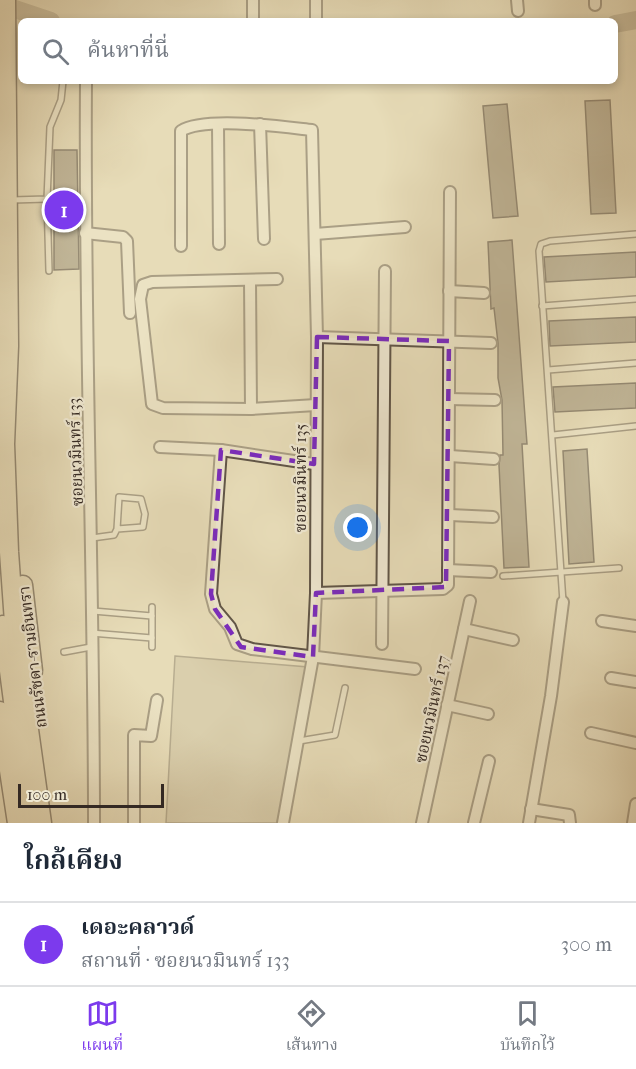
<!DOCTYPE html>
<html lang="th">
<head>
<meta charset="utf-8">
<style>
	body { margin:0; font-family:"IM FELL French Canon","Noto Serif Thai",serif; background:#f6f6f7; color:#1f2937 }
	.scale { position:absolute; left:18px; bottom:15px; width:146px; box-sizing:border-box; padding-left:6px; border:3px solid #342923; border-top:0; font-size:16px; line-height:21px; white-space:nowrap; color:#342923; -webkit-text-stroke:4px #efe8d1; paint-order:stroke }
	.you { position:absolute; left:358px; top:528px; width:21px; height:21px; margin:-15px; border:4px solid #fff; border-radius:50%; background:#1a73e8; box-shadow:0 0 0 9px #1a73e833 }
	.badge { display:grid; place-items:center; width:39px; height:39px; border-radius:50%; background:#7c3aed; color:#fff; font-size:20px; font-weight:700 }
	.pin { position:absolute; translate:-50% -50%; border:3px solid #fff; box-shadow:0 2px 6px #0006 }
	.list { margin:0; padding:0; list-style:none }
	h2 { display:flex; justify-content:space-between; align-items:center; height:78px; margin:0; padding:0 24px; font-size:26px }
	h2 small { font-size:20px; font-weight:400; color:#747a83 }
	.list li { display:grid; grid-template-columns:39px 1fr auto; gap:18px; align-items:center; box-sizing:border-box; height:84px; padding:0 24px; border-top:2px solid #e0e1e3 }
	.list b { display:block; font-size:22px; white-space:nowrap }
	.list p { margin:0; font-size:20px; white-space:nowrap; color:#747a83 }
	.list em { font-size:20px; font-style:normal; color:#747a83 }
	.icon { flex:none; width:33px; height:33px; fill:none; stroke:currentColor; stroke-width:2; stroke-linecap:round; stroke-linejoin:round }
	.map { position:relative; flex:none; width:636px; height:823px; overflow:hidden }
	.search { position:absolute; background:#fff; box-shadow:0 3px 9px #0003; left:18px; right:18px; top:18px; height:66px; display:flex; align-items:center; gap:15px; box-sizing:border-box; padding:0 21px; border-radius:9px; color:#747a83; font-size:22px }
	.sheet { height:162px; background:#fff }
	nav { display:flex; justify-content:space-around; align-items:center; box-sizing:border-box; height:84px; border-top:2px solid #e0e1e3; background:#fff; font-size:16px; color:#747a83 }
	nav a { display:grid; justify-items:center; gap:3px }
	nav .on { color:#7c3aed }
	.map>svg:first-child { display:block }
</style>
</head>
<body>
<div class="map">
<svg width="636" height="823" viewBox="0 0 636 823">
	<rect width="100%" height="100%" fill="#e7dcb8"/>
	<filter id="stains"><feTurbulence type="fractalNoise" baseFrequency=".00333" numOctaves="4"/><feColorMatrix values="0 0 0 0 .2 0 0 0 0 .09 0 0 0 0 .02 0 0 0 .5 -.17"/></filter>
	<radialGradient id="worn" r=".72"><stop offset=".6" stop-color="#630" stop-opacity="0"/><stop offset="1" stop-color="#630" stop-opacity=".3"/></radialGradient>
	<!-- green -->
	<polygon fill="#c9be9f" stroke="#7e7461" stroke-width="1.5" points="175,656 308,667 277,823 166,823"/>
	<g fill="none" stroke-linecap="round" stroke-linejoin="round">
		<!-- river -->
		<g stroke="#aa9f85" stroke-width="18">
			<polyline points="0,4 51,21"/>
			<polyline points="615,24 636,20"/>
		</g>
	</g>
	<!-- building -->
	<g fill="#918670" stroke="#342923" stroke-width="1.5">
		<polygon points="610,100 616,213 591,214 585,101"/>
		<polygon points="507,104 518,216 493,218 483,106"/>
		<polygon points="54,150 77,150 79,269 54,270"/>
		<polygon points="512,240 527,444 522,444 529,567 504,568 499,465 500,455 503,455 502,400 498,378 498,343 494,308 491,309 488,242"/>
		<polygon points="636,252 636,277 546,282 544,257"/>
		<polygon points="636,317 636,342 550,346 549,321"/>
		<polygon points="636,383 636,408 555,412 553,387"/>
		<polygon points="587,449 594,562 569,564 563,451"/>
	</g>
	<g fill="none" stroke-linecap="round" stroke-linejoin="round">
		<defs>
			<g id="lane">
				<polyline points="47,199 49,271"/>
				<polyline points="12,200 47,199 50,127 61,100 63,81"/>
				<polyline points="542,306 636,299"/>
				<polyline points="548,370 636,363"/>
				<polyline points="553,435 636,426"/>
				<polyline points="92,538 114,535 117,529 119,497 141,499 145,514 143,527 117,529"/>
				<polyline points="503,576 619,568"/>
				<polyline points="563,602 539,251 541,244 550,241 636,234"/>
				<polyline points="93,611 152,616 152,607"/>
				<polyline points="152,616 152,647"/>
				<polyline points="91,633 152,638"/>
				<polyline points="64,652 91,647"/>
				<polyline points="299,741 335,735 345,688"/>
			</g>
			<g id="street">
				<polyline points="253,0 253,21"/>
				<polyline points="316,0 316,21"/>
				<polyline points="517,0 518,11"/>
				<polyline points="595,0 595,5"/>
				<path d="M86,81C84,328 94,576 94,823"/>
				<polyline points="260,124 264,239"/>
				<polyline points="218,125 219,244"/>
				<polyline points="85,233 123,237 127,241 130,313"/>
				<polyline points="315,234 405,227"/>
				<path d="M181,246V131C204,116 284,127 312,130L317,337L316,593L313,657L283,823"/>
				<polyline points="277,279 152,282 143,285 140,299 152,404 163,408 251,409 316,405"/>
				<polyline points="250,281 251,409"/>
				<polyline points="449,291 484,293"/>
				<polyline points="317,337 491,343"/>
				<polyline points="449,399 495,400"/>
				<polyline points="160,447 221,450 314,464"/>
				<polyline points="221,450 211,594 215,609 230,627 237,644 252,649 415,669"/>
				<polyline points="450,456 494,459"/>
				<polyline points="450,515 493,517"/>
				<polyline points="448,570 491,572"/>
				<polyline points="316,593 443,589 448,585 450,192"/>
				<polyline points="602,621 636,626"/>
				<polyline points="464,629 513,640"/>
				<polyline points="382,644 385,271"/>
				<polyline points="611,678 636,682"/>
				<polyline points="447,705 488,714"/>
				<polyline points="591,733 636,743"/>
				<polyline points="531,809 569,815 570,823"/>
				<polyline points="134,823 134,735 151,736 157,700"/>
				<polyline points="422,823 470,601"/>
				<polyline points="474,823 489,761"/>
				<polyline points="529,823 551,696 563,602"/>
				<polyline points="633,823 636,804"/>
			</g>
			<g id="primary">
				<polyline points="6,0 9,346 5,444 9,552 14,622 42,823"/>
				<polyline points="23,585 33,671"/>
				<polyline points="3,625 29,823"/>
				<polyline points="0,711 17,823"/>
			</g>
		</defs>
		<!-- lane casing -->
		<use href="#lane" stroke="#615648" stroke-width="8"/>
		<!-- street casing -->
		<use href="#street" stroke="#615648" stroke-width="14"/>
		<!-- primary casing -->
		<use href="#primary" stroke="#342923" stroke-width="21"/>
		<!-- lane -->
		<use href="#lane" stroke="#efe8d1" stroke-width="5"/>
		<!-- street -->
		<use href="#street" stroke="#efe8d1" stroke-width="10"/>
		<!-- primary -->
		<use href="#primary" stroke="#e7dcb8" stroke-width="18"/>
	</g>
	<!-- marked area -->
	<path d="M0 0H636V823H0ZM317,337L449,341L446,587L316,593L313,657L241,647L215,609L211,594L221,450L314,464Z" fill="#e7dcb8" fill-opacity=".55" fill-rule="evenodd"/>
	<path fill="none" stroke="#7b2cbf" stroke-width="4.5" stroke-dasharray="12 8" stroke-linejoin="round" d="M317,337L449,341L446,587L316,593L313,657L241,647L215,609L211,594L221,450L314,464Z"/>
	<g text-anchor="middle" stroke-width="4.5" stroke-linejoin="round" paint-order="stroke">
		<!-- street labels -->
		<g font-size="16" fill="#342923" stroke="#efe8d1">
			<text transform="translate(75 452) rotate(-92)" y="6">ซอยนวมินทร์ 133</text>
			<text transform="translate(300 478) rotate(-90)" y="6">ซอยนวมินทร์ 135</text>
			<text transform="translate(32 657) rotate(-97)" y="6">ถนนรัชดา-รามอินทรา</text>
			<text transform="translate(431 709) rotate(-78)" y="6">ซอยนวมินทร์ 137</text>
		</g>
	</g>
	<rect width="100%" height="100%" filter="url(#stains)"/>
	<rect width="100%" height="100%" fill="url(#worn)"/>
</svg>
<div class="scale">100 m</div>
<div class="you"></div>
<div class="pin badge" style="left:64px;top:210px">1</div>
<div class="search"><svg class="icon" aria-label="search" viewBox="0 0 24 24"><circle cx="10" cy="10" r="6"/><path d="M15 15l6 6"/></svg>ค้นหาที่นี่</div>
</div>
<section class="sheet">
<h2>ใกล้เคียง<small></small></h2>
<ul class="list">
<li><span class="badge">1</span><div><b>เดอะคลาวด์</b><p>สถานที่ · ซอยนวมินทร์ 133</p></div><em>300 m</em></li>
</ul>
</section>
<nav>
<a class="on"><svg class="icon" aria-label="map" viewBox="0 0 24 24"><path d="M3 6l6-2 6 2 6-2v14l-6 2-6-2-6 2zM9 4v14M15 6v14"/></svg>แผนที่</a>
<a><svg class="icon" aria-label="directions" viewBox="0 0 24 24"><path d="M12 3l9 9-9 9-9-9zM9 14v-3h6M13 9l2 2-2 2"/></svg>เส้นทาง</a>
<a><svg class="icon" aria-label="saved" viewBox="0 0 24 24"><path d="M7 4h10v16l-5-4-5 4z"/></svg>บันทึกไว้</a>
</nav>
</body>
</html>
